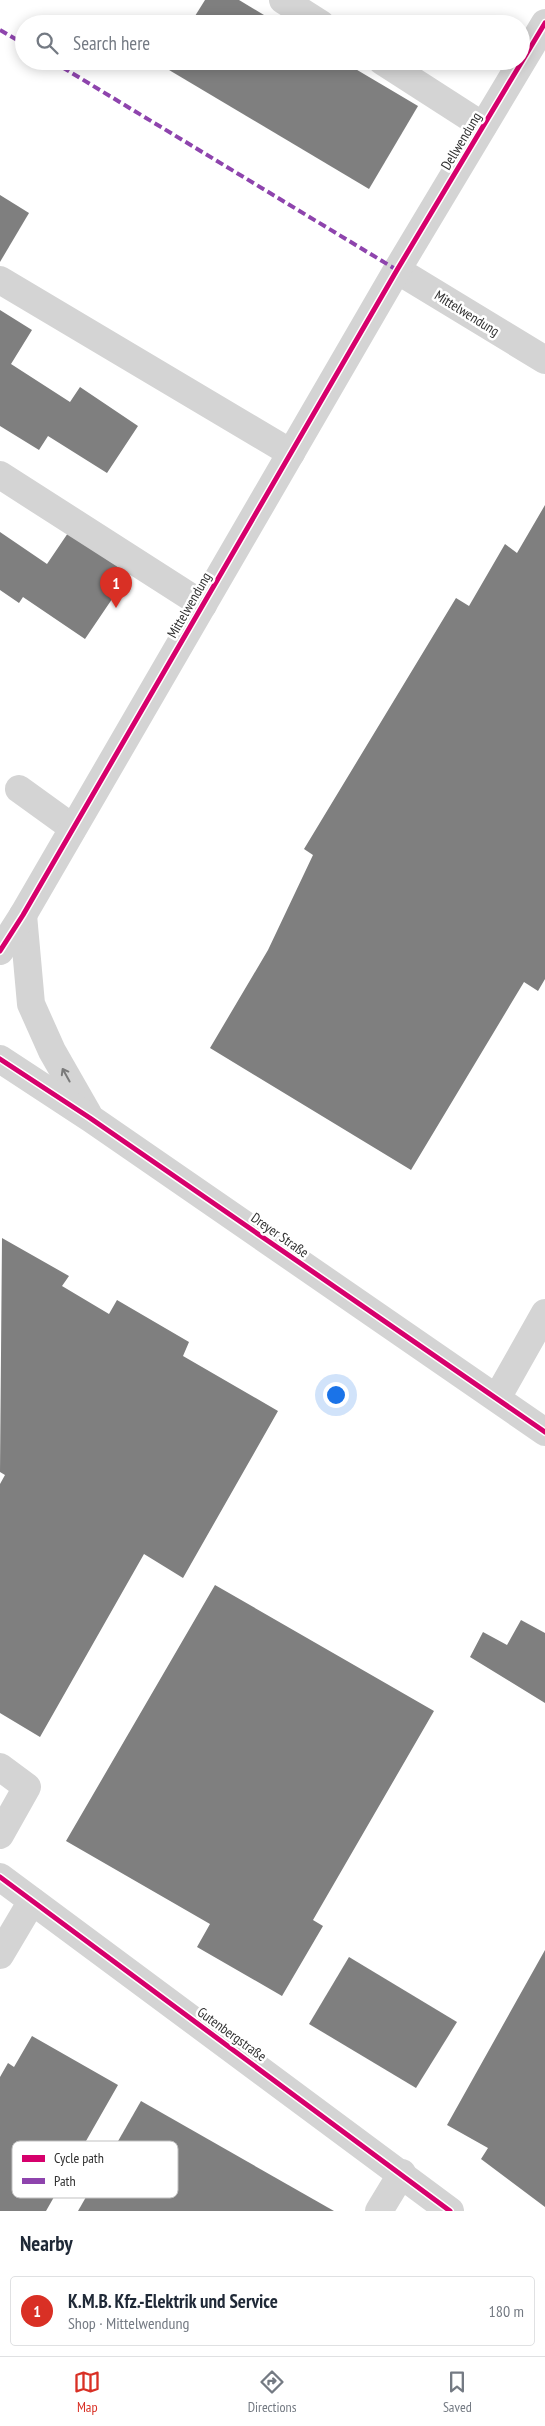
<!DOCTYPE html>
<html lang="en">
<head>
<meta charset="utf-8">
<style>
	body { margin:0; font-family:"PT Sans Narrow",sans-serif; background:#f6f6f7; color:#1f2937 }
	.you { position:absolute; left:335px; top:1394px; width:18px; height:18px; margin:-12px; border:4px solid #fff; border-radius:50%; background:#1a73e8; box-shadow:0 0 0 8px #1a73e833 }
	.badge { display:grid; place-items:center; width:32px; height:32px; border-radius:50%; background:#d93025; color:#fff; font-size:16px; font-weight:700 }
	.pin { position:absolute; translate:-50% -41px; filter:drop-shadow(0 1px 2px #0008) }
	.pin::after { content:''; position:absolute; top:26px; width:18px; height:15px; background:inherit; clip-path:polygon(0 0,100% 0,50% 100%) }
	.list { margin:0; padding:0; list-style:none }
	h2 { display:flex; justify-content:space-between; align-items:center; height:65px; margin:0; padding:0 20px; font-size:21px }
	h2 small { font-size:16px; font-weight:400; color:#747a83 }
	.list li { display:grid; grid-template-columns:32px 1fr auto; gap:15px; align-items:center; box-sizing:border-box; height:70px; margin:0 10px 10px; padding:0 10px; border:1px solid #e0e1e3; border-radius:5px }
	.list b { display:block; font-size:19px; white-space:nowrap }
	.list p { margin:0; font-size:16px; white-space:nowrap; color:#747a83 }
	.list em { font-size:16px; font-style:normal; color:#747a83 }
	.icon { flex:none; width:28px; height:28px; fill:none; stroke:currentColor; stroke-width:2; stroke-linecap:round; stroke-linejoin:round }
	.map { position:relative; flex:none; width:545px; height:2211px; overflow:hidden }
	.search { position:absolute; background:#fff; box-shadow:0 2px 12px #0003; left:15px; right:15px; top:15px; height:55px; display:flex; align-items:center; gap:12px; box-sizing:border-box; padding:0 18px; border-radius:28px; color:#747a83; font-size:19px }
	.sheet { height:145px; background:#fff }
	nav { display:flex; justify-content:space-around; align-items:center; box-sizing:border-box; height:70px; border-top:1px solid #e0e1e3; background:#fff; font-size:14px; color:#747a83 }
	nav a { display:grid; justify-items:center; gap:2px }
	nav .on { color:#d93025 }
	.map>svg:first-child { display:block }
</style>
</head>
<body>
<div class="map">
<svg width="545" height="2211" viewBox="0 0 545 2211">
	<rect width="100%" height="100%" fill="#fff"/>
	<!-- building -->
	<g fill="#7f7f7f">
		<polygon points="205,0 239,0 279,24 190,24"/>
		<polygon points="168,61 342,61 418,106 369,189 164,67"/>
		<polygon points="0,195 29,213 0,262"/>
		<polygon points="0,310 32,330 11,364 70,402 80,387 138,426 107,473 48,436 39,450 0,426"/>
		<polygon points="545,505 545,979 538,991 524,982 411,1170 210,1048 268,950 313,855 304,849 456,598 469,606 505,544 517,553"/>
		<polygon points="0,532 47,564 68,533 129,574 85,639 23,597 19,603 0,590"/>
		<polygon points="2,1238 69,1276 62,1286 109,1314 117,1300 189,1342 183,1356 278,1411 183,1578 144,1554 40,1737 0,1713 0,1484 5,1475 0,1472"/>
		<polygon points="215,1585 434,1711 313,1920 323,1926 282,1996 197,1947 210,1924 66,1841"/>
		<polygon points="521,1620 545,1633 545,1703 470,1657 483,1632 507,1645"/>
		<polygon points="545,1950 545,2207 481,2159 488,2148 447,2125"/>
		<polygon points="349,1957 457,2022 416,2088 309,2024"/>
		<polygon points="32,2036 118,2085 46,2211 0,2211 0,2077 8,2063 14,2067"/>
		<polygon points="141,2101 334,2211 78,2211"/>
	</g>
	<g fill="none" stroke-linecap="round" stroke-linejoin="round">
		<!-- minor -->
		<g stroke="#d4d4d4" stroke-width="28">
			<polyline points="283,0 321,24"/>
			<polyline points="382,61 483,126"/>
			<polyline points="397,270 545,360"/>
			<polyline points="0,280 291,453"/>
			<polyline points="0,475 203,605"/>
			<polyline points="19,789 73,828"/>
			<polyline points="23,915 31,1004 52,1051 88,1114"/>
			<polyline points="0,951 23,915 397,270 545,23"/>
			<polyline points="0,1059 90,1118 545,1432"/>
			<polyline points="497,1398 545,1313"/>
			<polyline points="0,1767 27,1787 0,1835"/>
			<polyline points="0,1877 450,2211"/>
			<polyline points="0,1955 32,1901"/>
			<polyline points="379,2211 402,2173"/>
		</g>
		<!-- quiet -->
		<g stroke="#8e44ad" stroke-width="4" stroke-dasharray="8 4" stroke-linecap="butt">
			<polyline points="0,30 24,44"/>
			<polyline points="52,61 397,270"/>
		</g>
		<defs>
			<g id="cycleway">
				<polyline points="0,951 23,915 397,270 545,23"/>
				<polyline points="0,1059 90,1118 545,1432"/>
				<polyline points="0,1877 450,2211"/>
			</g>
		</defs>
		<!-- cycleway casing -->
		<use href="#cycleway" stroke="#fff" stroke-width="8"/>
		<!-- cycleway -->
		<use href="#cycleway" stroke="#d6006c" stroke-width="5"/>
	</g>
	<!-- one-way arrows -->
	<defs><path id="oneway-shaft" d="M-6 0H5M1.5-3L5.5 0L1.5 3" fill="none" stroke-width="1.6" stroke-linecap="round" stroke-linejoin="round" transform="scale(1.25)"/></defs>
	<use stroke="#7a7a7a" href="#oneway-shaft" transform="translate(66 1075) rotate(-119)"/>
	<g text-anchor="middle" stroke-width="5" stroke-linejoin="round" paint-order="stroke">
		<!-- street labels -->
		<g font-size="14" fill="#303030" stroke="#fff">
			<text transform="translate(461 141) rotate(-59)" y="5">Dellwendung</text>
			<text transform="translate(467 313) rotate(32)" y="5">Mittelwendung</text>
			<text transform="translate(189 605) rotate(-60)" y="5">Mittelwendung</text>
			<text transform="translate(280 1235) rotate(35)" y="5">Dreyer Straße</text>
			<text transform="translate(232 2034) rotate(36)" y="5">Gutenbergstraße</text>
		</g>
	</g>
	<!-- legend -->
	<rect x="12" y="2141" width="166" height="57" rx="8" fill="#fff" stroke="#c1c1c1" stroke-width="1"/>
	<rect x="22" y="2155" width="23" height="7" fill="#d6006c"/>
	<rect x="22" y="2178" width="23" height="6" fill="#8e44ad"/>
	<g font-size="14" fill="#303030">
		<text x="54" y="2163">Cycle path</text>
		<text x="54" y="2186">Path</text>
	</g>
</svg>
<div class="you"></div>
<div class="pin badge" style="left:116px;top:608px">1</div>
<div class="search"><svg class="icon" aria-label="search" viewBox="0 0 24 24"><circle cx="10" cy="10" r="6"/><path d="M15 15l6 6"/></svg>Search here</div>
</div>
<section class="sheet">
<h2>Nearby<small></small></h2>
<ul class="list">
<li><span class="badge">1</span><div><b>K.M.B. Kfz.-Elektrik und Service</b><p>Shop · Mittelwendung</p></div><em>180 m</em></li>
</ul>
</section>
<nav>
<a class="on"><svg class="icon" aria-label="map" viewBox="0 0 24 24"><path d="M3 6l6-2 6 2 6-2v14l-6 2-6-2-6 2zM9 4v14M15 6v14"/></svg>Map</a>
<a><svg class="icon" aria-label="directions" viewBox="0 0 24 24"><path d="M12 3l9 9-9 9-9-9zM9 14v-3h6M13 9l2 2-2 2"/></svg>Directions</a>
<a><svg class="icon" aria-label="saved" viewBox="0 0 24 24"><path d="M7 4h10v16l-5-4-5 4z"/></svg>Saved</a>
</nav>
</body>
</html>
